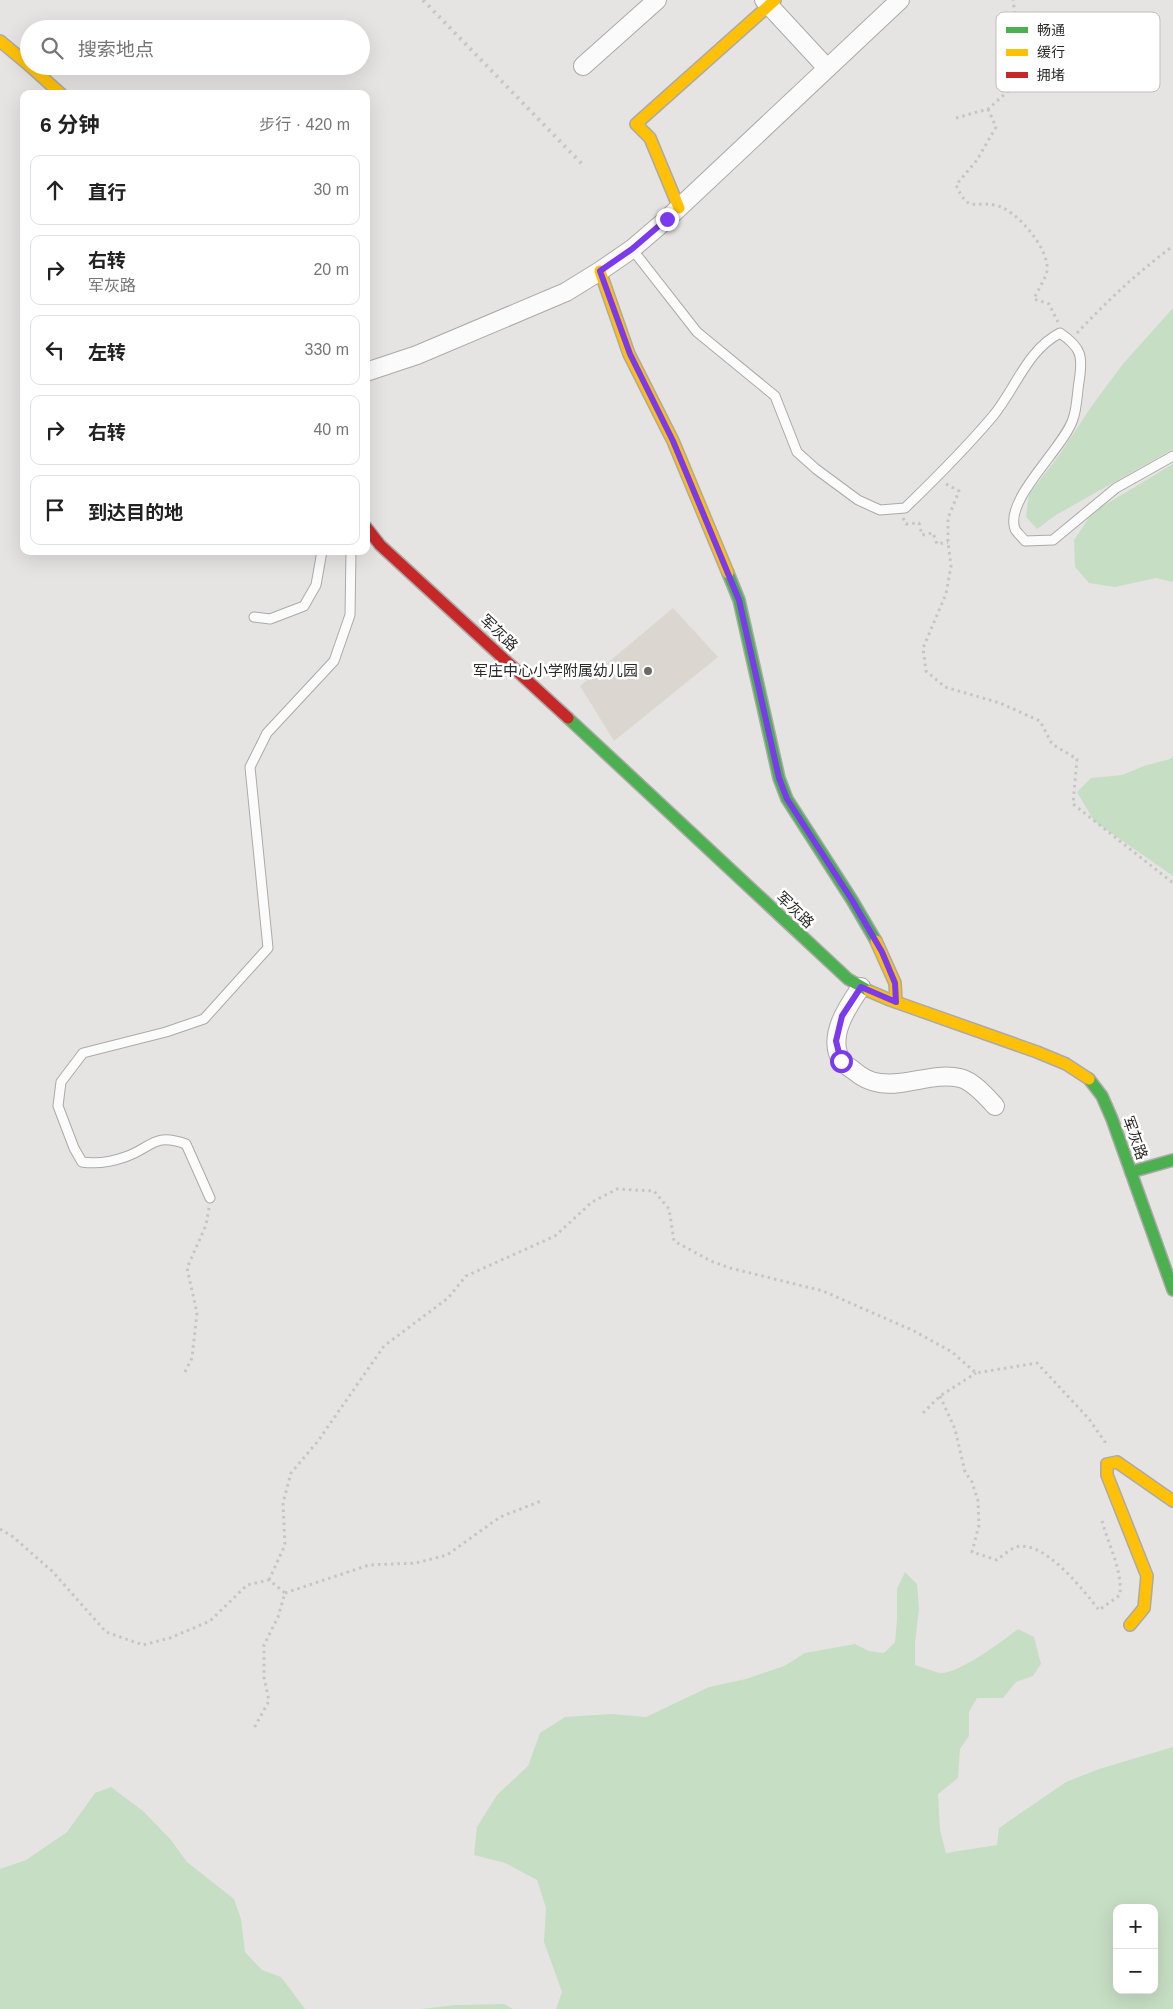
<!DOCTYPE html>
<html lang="zh">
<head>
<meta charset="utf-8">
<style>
	body { margin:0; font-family:Helvetica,"Noto Sans SC",sans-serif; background:#f6f6f6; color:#222 }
	.controls { position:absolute; right:15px; bottom:15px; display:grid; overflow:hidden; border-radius:10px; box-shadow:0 5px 20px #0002 }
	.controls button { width:45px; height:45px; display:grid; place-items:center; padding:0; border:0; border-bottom:1px solid #e0e0e0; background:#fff; color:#222; font:25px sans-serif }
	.stop { position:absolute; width:15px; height:15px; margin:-11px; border:4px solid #7c3aed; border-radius:50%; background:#fff }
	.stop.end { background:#7c3aed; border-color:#fff; box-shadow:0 1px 5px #0008 }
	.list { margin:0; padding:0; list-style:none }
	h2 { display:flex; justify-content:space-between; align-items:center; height:65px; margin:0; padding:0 20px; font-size:21px }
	h2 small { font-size:16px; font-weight:400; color:#767676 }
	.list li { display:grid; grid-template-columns:32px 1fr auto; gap:15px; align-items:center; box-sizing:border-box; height:70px; margin:0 10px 10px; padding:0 10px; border:1px solid #e0e0e0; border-radius:10px }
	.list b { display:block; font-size:19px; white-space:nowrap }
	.list p { margin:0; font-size:16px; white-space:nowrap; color:#767676 }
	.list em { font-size:16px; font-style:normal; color:#767676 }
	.icon { flex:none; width:28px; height:28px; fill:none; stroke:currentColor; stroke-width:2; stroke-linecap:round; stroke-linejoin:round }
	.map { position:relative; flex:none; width:1173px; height:2009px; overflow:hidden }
	.search { position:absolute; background:#fff; box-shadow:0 5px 20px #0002; left:20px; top:20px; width:350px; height:55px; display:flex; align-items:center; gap:12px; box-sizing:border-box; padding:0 18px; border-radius:28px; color:#767676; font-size:19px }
	.panel { position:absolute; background:#fff; box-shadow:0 5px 20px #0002; left:20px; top:90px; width:350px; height:465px; border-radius:10px }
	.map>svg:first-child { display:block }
</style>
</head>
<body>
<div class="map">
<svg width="1173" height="2009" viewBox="0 0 1173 2009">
	<rect width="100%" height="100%" fill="#e6e4e2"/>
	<!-- built -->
	<polygon fill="#dbd7d0" points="673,608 718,657 614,741 580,686"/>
	<!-- green -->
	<g fill="#c6dec4" fill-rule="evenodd">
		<polygon points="1173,308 1173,449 1056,515 1037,529 1026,517 1029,494 1060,454 1091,407 1122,365"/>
		<polygon points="1173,464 1173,582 1156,578 1115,587 1089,583 1075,567 1074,540 1093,512"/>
		<polygon points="1173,756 1173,876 1094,821 1077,792 1091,778 1122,775 1144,766 1170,759"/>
		<path d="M905,1572L917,1584L919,1608L915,1643V1665C923,1667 933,1672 941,1673C960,1673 1004,1640 1018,1629L1034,1637L1041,1664L1033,1676L1016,1682L1003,1698H977L969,1712V1736L960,1749L958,1778L938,1794L940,1830L946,1853L997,1845L999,1828L1066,1782L1099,1769L1173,1747V2009H556L562,1992L544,1942L546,1908L537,1880L505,1863L474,1855L477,1827L497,1795L528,1766L540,1733L565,1717L611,1714L646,1717L709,1687L746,1679L784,1666L805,1653L855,1644L869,1651L884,1653L895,1642L897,1620V1589ZM1117,1908H1154V1990H1117Z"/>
		<polygon points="111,1787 143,1811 171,1840 187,1862 234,1899 241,1919 245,1952 262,1970 281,1977 305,2009 0,2009 0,1869 26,1860 67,1832 95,1793"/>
		<polygon points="504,2004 513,2009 421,2009 455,2005"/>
	</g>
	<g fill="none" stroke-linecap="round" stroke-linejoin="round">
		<defs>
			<g id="lane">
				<path d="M632,249L697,332L775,396L797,452L816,469L858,500L880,510L905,508C935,479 966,448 993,416C1016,388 1027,350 1060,333C1082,348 1083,356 1079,382C1077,394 1077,408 1073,419C1064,448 1004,499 1015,529C1017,533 1022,537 1025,541L1053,540L1116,488L1173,456"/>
				<polyline points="254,617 270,619 304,606 316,585 322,551"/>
				<path d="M210,1198L186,1144C153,1132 152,1148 125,1157C111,1162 96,1164 82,1162L74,1148L58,1106L61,1082L83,1053L166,1032L204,1019L268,948L250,767L267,733L334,661L350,615L351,551"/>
			</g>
			<g id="street">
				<polyline points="764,0 827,68"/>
				<polyline points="583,66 657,0"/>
				<polyline points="366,372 417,355 566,292 600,271 632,249 667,219 900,0"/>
				<path d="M861,987C848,1006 827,1036 841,1060C843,1064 849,1067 853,1070C860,1076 870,1082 880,1083C906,1087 933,1072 960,1078C973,1081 986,1096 995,1106"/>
			</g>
			<g id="fast">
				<polyline points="728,573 739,600 779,778 787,799 852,900 876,941"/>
				<polyline points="568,718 848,979 869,991"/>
				<polyline points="1089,1079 1102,1096 1112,1119 1173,1290"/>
				<polyline points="1131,1172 1173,1160"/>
			</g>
			<g id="slow">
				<polyline points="0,41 29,65"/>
				<polyline points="30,66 61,94"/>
				<polyline points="679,208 650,138 636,124 775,0"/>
				<polyline points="600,271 629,354 673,441 728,573"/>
				<polyline points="876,941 895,983 896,1002"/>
				<polyline points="869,991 890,1000 1037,1052 1066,1064 1089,1079"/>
				<polyline points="1130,1625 1144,1608 1147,1576 1107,1475 1107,1464 1117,1462 1173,1501"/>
			</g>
			<polyline id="jam" points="366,527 380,545 568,718"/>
		</defs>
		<!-- lane casing -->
		<use href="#lane" stroke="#abaaa8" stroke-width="11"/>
		<!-- street casing -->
		<use href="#street" stroke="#abaaa8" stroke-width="20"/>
		<!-- fast casing -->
		<use href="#fast" stroke="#abaaa8" stroke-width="14"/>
		<!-- slow casing -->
		<use href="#slow" stroke="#abaaa8" stroke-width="14"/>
		<!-- jam casing -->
		<use href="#jam" stroke="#abaaa8" stroke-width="14"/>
		<!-- path -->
		<g stroke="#c6c5c5" stroke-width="3" stroke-dasharray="2.5 4" stroke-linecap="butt">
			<path d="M988,109L996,127L977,160L956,185C969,213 971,201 995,205C1016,209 1050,249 1047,271C1045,280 1037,291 1034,299L1049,304L1058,322"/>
			<polyline points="956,118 988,109 1024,77 1031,48 1016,21 1013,0"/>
			<path d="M1077,333C1107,301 1138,272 1173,246"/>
			<polyline points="946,484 959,491 948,518 948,542 951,566 946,594 923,648 926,671 945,687 1000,703 1040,721 1052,744 1077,759 1073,804 1173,883"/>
			<polyline points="903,518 906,524 919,523 922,535 933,533 937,544 948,542"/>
			<polyline points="185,1372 192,1358 197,1313 187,1268 206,1225 209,1208"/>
			<path d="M940,1396L955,1429L965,1472L972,1482L978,1501L979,1525L972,1552L997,1560C1002,1556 1010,1549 1016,1547C1044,1539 1084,1591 1099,1610L1120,1595C1122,1569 1109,1546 1102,1521"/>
			<polyline points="923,1413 940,1396 976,1373"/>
			<polyline points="0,1529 12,1536 53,1572 106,1632 143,1645 170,1638 210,1621 247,1585 269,1580 285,1593 278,1617 264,1645 264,1677 269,1701 253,1730"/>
			<polyline points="269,1580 285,1545 283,1503 291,1473 318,1441 384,1346 448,1298 466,1276 555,1236 592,1202 617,1189 654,1191 669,1209 674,1241 711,1261 730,1268 823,1291 914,1331 952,1352 976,1373 1037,1363 1089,1419 1105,1442 1105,1445"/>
			<polyline points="285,1593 369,1565 416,1563 447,1555 500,1517 541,1501"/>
		</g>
		<!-- lane -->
		<use href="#lane" stroke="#fbfbfb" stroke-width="9"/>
		<!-- street -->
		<use href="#street" stroke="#fbfbfb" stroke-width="18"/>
		<!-- fast -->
		<use href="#fast" stroke="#4caf50" stroke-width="11"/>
		<!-- slow -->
		<use href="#slow" stroke="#ffc107" stroke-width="11"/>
		<!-- jam -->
		<use href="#jam" stroke="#c62828" stroke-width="11"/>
		<!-- rail -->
		<polyline stroke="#c7c7c7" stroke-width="4" stroke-dasharray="2.5 5" stroke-linecap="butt" points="423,0 582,164"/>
	</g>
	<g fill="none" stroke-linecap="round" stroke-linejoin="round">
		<!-- route -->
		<polyline stroke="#7c3aed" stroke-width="6" points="667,219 632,249 600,271 630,354 673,441 739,600 779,778 787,799 852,900 882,952 895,983 896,1002 861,987 842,1016 836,1041 841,1061"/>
	</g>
	<!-- markers -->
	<circle fill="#6c6a69" stroke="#fff" stroke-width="2" cx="648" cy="671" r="5"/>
	<g text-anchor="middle" stroke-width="5" stroke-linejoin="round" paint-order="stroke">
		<!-- street labels -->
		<g font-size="15" fill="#2a2928" stroke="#fff">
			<text transform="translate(499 633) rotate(43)" y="5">军灰路</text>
			<text transform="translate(795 910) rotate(43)" y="5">军灰路</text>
			<text transform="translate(1135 1138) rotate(70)" y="5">军灰路</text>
		</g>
		<!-- poi labels -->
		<g font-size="15" fill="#2a2928" stroke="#fff" text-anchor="end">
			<text x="638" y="676">军庄中心小学附属幼儿园</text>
		</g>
	</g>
	<!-- legend -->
	<rect x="996" y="12" width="164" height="80" rx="8" fill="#fff" stroke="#bfbfbe" stroke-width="1"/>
	<rect x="1006" y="27" width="22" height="6" fill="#4caf50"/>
	<rect x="1006" y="49" width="22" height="7" fill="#ffc107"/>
	<rect x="1006" y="72" width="22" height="6" fill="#c62828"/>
	<g font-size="14" fill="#2a2928">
		<text x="1037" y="35">畅通</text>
		<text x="1037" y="57">缓行</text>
		<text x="1037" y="80">拥堵</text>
	</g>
</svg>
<div class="controls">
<button>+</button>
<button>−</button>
</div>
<div class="stop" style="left:841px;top:1061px"></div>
<div class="stop end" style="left:667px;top:219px"></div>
<div class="search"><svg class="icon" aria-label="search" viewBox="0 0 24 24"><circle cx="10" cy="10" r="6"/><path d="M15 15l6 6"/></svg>搜索地点</div>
<section class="panel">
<h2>6 分钟<small>步行 · 420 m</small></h2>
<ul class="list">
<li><svg class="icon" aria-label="ahead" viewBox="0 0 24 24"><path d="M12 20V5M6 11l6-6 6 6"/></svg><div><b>直行</b></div><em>30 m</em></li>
<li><svg class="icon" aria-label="right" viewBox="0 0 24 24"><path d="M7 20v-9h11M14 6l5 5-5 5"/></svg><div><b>右转</b><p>军灰路</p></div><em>20 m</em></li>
<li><svg class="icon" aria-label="left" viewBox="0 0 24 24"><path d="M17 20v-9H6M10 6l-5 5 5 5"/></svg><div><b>左转</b></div><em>330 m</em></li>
<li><svg class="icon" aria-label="right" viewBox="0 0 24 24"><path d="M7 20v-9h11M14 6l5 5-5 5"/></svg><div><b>右转</b></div><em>40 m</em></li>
<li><svg class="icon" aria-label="arrive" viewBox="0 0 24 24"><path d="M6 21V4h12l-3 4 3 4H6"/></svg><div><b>到达目的地</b></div></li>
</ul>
</section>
</div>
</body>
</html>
